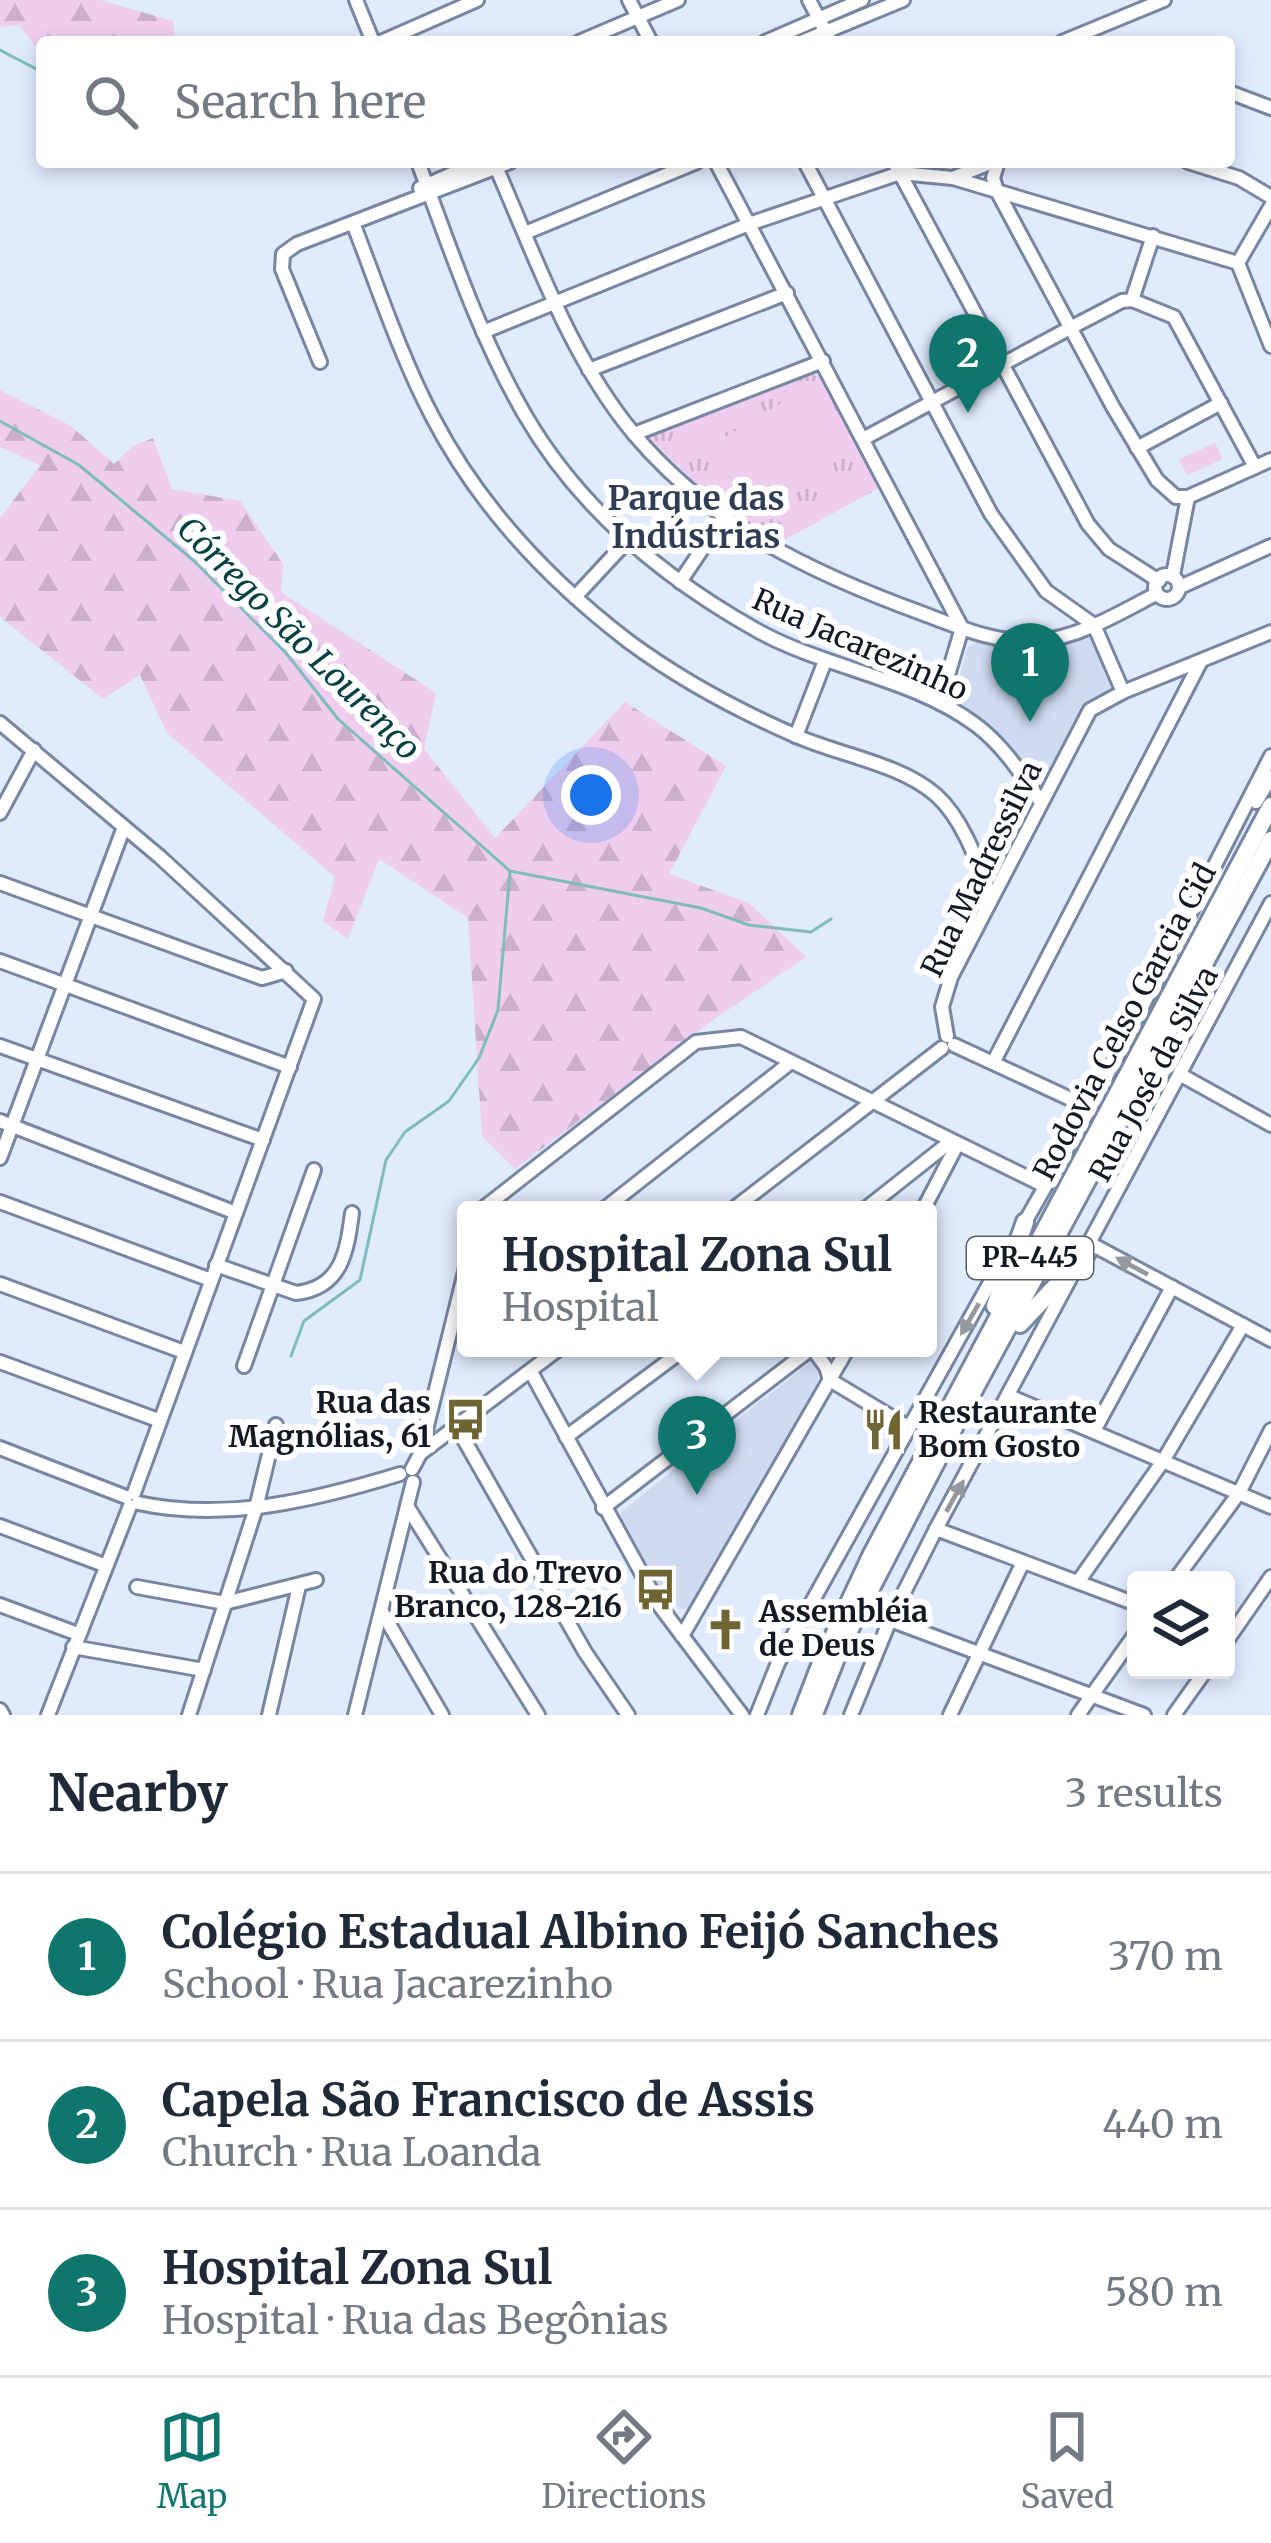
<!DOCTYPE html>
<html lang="en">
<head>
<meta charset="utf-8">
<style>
	body { margin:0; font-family:Merriweather,serif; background:#f2f2f3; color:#1f2937 }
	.controls { position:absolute; right:36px; bottom:36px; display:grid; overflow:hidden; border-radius:12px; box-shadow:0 6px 18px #0003 }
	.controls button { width:108px; height:108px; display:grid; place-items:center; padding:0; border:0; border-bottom:3px solid #e0e1e3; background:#fff; color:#1f2937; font:60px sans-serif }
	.you { position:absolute; left:591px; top:795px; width:42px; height:42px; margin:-30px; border:9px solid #fff; border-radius:50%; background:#1a73e8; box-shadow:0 0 0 18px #1a73e833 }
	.badge { display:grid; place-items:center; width:78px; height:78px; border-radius:50%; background:#0f766e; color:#fff; font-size:39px; font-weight:700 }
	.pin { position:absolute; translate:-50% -99px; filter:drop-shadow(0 3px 6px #0008) }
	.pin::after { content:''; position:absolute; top:63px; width:42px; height:36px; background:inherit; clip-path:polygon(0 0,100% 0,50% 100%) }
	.popup { position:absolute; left:457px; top:1201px; width:480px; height:156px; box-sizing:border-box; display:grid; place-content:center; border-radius:12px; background:#fff; filter:drop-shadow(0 3px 9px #0005); font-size:39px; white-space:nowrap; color:#747a83 }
	.popup b { font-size:45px; color:#1f2937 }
	.popup::after { content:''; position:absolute; left:50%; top:100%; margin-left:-24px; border:24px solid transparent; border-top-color:#fff }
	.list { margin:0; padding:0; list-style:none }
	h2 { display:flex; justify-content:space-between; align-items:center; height:156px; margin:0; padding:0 48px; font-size:51px }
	h2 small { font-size:39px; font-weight:400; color:#747a83 }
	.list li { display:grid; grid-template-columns:78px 1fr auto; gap:36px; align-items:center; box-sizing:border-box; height:168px; padding:0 48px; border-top:3px solid #e0e1e3 }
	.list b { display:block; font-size:45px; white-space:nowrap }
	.list p { margin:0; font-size:39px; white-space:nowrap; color:#747a83 }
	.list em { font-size:39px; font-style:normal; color:#747a83 }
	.icon { flex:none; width:66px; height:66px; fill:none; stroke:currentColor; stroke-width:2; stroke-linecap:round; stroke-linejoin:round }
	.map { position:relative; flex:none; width:1271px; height:1715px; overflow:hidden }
	.search { position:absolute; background:#fff; box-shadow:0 6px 18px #0003; left:36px; right:36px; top:36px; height:132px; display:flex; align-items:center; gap:30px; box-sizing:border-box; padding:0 42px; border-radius:12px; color:#747a83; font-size:45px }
	.sheet { height:660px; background:#fff }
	nav { display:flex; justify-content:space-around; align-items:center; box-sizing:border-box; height:168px; border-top:3px solid #e0e1e3; background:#fff; font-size:33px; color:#747a83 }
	nav a { display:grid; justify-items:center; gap:6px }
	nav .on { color:#0f766e }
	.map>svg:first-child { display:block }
</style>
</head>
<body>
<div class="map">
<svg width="1271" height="1715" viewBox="0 0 1271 1715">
	<defs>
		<pattern id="forest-firs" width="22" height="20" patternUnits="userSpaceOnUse" patternTransform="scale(3)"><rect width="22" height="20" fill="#efcdee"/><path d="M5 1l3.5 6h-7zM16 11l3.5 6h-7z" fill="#ccafcc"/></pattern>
		<pattern id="park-tufts" width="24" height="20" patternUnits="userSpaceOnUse" patternTransform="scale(3)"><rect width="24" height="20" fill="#efcdee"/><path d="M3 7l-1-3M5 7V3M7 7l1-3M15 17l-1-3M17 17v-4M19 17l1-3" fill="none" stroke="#ccafcc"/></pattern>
	</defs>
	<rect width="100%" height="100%" fill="#e0ebfd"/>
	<!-- built -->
	<g fill="#cedbf0">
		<polygon points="1092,638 1113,688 1088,705 1043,779 1037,781 1006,740 953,699 968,647 978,641 1037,650"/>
		<polygon points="809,1363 817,1367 818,1381 702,1589 690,1607 680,1610 670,1597 665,1601 620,1517 622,1511"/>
	</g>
	<!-- forest -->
	<g fill="url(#forest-firs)">
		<polygon points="0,0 100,0 173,21 176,42 42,42 42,55 19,25 0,27"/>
		<polygon points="0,390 71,426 114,464 133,446 153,438 172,489 240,501 283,564 281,592 436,693 424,749 495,838 625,702 726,766 669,874 749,903 806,957 713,1020 515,1169 482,1136 468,918 379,859 348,939 323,921 335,877 167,733 140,675 103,699 0,617 0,518 40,465 0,447"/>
	</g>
	<!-- park -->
	<polygon fill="url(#park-tufts)" points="807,373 820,377 879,488 777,544 715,502 649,438 652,433"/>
	<!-- garden -->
	<g fill="#efcdee">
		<polygon points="804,389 844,457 749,513 714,444"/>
		<polygon points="1215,443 1223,459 1187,475 1179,459"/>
	</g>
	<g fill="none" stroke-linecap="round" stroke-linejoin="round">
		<!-- stream -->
		<g stroke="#7fbcbc" stroke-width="3">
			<polyline points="0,50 42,72"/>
			<polyline points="0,421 79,465 193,560 286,653 338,719 510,871 498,1010 479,1058 449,1101 405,1132 386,1160 360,1280 304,1321 291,1356"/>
			<polyline points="510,871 701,908 749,925 811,932 831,919"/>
		</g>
		<defs>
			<g id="minor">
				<polyline points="356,0 373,42"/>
				<polyline points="629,0 651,42"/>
				<polyline points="809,0 831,42"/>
				<polyline points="381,42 477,0"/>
				<polyline points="579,42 678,0"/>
				<polyline points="765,42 862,0"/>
				<polyline points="801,42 903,0"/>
				<polyline points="1062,42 1164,0"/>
				<polyline points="1229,92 1271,108"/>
				<path d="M418,162C450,248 479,336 525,415C579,508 665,579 758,631C827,669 913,678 976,725C1003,745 1022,775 1041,802"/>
				<polyline points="716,162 962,628 940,702"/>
				<polyline points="805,162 991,514 1046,591 1094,625 1123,692"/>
				<polyline points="894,162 1088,524 1109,549 1159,581"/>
				<polyline points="998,162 993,178 997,191 1113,407 1157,480 1176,497 1188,497 1173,575"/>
				<polyline points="1188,162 1239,178 1271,197"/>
				<path d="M496,167C536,258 570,357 634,434C711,526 814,574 924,614C961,628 998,644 1038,641C1079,638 1121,612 1156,594"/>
				<polyline points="955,177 993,162"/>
				<polyline points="420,188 479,162"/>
				<path d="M353,223C378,287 400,355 432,416C478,505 550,581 628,641C678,678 737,710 794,735C838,755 899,763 936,795C964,820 978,864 991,899"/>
				<polyline points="525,233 697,162"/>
				<polyline points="1238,263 1271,206"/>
				<polyline points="1132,300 1174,317 1255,467"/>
				<polyline points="483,332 749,224 900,173 953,178 1238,263 1271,346"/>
				<polyline points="320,362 282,269 283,254 297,244 510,162"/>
				<polyline points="589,370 787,293"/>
				<polyline points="634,434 823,361"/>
				<polyline points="863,439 1072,327 1122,301 1132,300 1153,236"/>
				<polyline points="1137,448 1221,403"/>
				<polyline points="1188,497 1271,460"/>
				<circle cx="1167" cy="587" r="12"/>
				<polyline points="680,582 723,518"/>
				<polyline points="1180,587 1271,546"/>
				<polyline points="575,597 628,540"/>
				<polyline points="0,723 160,857 314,999 134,1493"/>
				<polyline points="796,736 825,661"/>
				<polyline points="1256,802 1271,777"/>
				<polyline points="0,813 34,750"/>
				<polyline points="0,883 262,978 286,971"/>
				<polyline points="0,961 290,1067"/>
				<polyline points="947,1036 942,1007 951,977 1090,710 1123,692 1271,632"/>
				<polyline points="954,1045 1090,1108"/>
				<polyline points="0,1046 263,1140"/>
				<polyline points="994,1061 1201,661"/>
				<polyline points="1181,1075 1271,1125"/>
				<polyline points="0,1121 236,1213"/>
				<polyline points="0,1158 124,827"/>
				<polyline points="0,1202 211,1280"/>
				<polyline points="481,1210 696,1042 741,1037 1045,1186"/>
				<polyline points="603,1210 791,1062"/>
				<polyline points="732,1210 942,1048"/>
				<polyline points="864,1210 950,1142"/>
				<polyline points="923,1210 957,1145"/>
				<polyline points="1021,1229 1090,1108 1271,756"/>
				<polyline points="1091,1244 1271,1340"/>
				<path d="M216,1265L296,1293C342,1288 347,1251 352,1213"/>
				<polyline points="0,1284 184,1352"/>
				<polyline points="812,1348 826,1367 830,1380 908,1427"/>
				<polyline points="0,1362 158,1420"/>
				<polyline points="244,1366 314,1170"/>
				<polyline points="531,1372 659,1605 742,1715"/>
				<polyline points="1009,1396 1271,1507"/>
				<polyline points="458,1429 585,1652 628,1715"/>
				<polyline points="1094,1431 1172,1287"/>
				<polyline points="566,1437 686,1348"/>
				<polyline points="0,1448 126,1497"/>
				<polyline points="421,1453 560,1348"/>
				<polyline points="412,1469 420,1454 466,1268"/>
				<path d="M138,1503C226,1522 315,1500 400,1474"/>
				<polyline points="407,1506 538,1715"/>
				<polyline points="603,1508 812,1348"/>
				<polyline points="0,1526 104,1565"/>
				<polyline points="936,1529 1136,1604"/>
				<polyline points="1175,1580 1239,1493 1271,1430"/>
				<polyline points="1078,1582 1163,1461 1243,1325"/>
				<polyline points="137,1587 225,1603 316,1580"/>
				<polyline points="0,1605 78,1634"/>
				<polyline points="382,1612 442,1715"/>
				<polyline points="890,1620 1144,1715"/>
				<polyline points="682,1636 848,1348"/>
				<polyline points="1226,1642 1271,1577"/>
				<polyline points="73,1647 204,1670"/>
				<polyline points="0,1710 3,1715"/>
				<polyline points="48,1715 130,1506"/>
				<polyline points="189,1715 256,1508 276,1425"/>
				<polyline points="269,1715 299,1586"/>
				<polyline points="355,1715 413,1482"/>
				<polyline points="757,1715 778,1663 1007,1252"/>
				<polyline points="851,1715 890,1620 936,1529 1271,903"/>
				<polyline points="950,1715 1023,1562"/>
				<polyline points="1078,1715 1136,1633"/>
				<polyline points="1174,1715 1206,1670"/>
			</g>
			<g id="highway">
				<polyline points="995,1306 1025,1222"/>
				<polyline points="1020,1324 1087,1253"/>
				<polyline points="814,1714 840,1648 963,1410 1271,840"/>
				<polyline points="801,1715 821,1663 872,1554 1271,806"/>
			</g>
		</defs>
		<!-- minor casing -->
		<use href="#minor" stroke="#7786a1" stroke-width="18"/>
		<!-- highway casing -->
		<use href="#highway" stroke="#7786a1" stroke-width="22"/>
		<!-- minor -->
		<use href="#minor" stroke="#fff" stroke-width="12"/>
		<!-- highway -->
		<use href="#highway" stroke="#fff" stroke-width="16"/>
	</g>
	<!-- one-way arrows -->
	<defs><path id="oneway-solid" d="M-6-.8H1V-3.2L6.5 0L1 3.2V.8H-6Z" transform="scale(3)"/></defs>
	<g fill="#95989c">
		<use href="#oneway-solid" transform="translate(1132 1266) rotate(-152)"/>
		<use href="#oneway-solid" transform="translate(970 1319) rotate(120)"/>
		<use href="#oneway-solid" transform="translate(955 1496) rotate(-61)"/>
	</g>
	<!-- icons -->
	<defs>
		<symbol id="bus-bare" viewBox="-9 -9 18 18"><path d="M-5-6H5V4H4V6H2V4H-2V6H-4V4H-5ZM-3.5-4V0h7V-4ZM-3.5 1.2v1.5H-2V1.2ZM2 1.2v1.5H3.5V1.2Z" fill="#6e6532" stroke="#fff" stroke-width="2.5" paint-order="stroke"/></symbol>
		<symbol id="restaurant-bare" viewBox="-9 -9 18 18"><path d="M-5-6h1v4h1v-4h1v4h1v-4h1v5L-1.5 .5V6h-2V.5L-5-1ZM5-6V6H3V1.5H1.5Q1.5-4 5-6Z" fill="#6e6532" stroke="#fff" stroke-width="2.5" paint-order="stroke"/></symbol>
		<symbol id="church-bare" viewBox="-9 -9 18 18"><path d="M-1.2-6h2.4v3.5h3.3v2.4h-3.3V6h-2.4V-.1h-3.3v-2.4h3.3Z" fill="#6e6532" stroke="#fff" stroke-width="2.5" paint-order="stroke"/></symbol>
	</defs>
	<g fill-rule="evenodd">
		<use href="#bus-bare" x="436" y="1390" width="59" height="59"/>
		<use href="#restaurant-bare" x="854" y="1400" width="59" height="59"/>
		<use href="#bus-bare" x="626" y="1560" width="59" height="59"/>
		<use href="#church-bare" x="696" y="1600" width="59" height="59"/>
	</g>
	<g text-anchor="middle" stroke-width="12" stroke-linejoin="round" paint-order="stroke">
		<!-- shield labels -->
		<rect fill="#fff" stroke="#5a5e65" stroke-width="3" x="967" y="1237" width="126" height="42" rx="9"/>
		<g font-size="27" font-weight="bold" fill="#131923">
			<text x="1030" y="1267">PR-445</text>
		</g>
		<!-- street labels -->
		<g font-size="30" fill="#131923" stroke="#fff">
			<text transform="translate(860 645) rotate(24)" y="10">Rua Jacarezinho</text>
			<text transform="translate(982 869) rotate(-64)" y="10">Rua Madressilva</text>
			<text transform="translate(1125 1022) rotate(-62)" y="10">Rodovia Celso Garcia Cid</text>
			<text transform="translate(1154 1074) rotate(-62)" y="10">Rua José da Silva</text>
		</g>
		<!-- poi labels -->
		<g font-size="30" font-weight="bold" fill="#131923" stroke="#fff" text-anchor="end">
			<text x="431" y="1413">Rua das<tspan x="431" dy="34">Magnólias, 61</tspan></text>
			<text x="918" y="1423" text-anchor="start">Restaurante<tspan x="918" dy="34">Bom Gosto</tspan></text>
			<text x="622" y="1583">Rua do Trevo<tspan x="622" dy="34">Branco, 128-216</tspan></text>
			<text x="759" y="1622" text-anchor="start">Assembléia<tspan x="759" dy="34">de Deus</tspan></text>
		</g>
		<!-- neighbourhood labels -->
		<g font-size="33" font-weight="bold" fill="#2f3d54" stroke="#fff">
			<text x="696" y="510">Parque das<tspan x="696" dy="38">Indústrias</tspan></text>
		</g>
		<!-- water labels -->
		<g font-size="33" font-style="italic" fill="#034041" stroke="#fff">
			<text transform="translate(299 638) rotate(45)" y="12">Córrego São Lourenço</text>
		</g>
	</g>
</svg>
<div class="controls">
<button><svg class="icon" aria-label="layers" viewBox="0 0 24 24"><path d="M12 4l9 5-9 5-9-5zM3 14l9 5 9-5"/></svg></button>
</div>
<div class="you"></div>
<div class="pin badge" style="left:1030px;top:722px">1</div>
<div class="pin badge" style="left:968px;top:413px">2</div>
<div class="pin badge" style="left:697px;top:1495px">3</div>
<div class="popup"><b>Hospital Zona Sul</b>Hospital</div>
<div class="search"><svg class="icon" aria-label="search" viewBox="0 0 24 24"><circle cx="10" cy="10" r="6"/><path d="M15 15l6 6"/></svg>Search here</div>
</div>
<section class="sheet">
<h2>Nearby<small>3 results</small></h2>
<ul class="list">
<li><span class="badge">1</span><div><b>Colégio Estadual Albino Feijó Sanches</b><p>School · Rua Jacarezinho</p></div><em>370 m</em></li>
<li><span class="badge">2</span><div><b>Capela São Francisco de Assis</b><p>Church · Rua Loanda</p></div><em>440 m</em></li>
<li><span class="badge">3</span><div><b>Hospital Zona Sul</b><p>Hospital · Rua das Begônias</p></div><em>580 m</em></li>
</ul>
</section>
<nav>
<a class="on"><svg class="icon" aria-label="map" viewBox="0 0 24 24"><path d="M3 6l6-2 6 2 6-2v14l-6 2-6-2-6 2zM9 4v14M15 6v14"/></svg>Map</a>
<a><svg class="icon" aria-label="directions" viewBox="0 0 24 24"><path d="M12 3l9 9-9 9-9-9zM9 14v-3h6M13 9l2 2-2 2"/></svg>Directions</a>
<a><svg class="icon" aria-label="saved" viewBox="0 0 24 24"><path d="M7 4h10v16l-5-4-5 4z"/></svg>Saved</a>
</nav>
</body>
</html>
